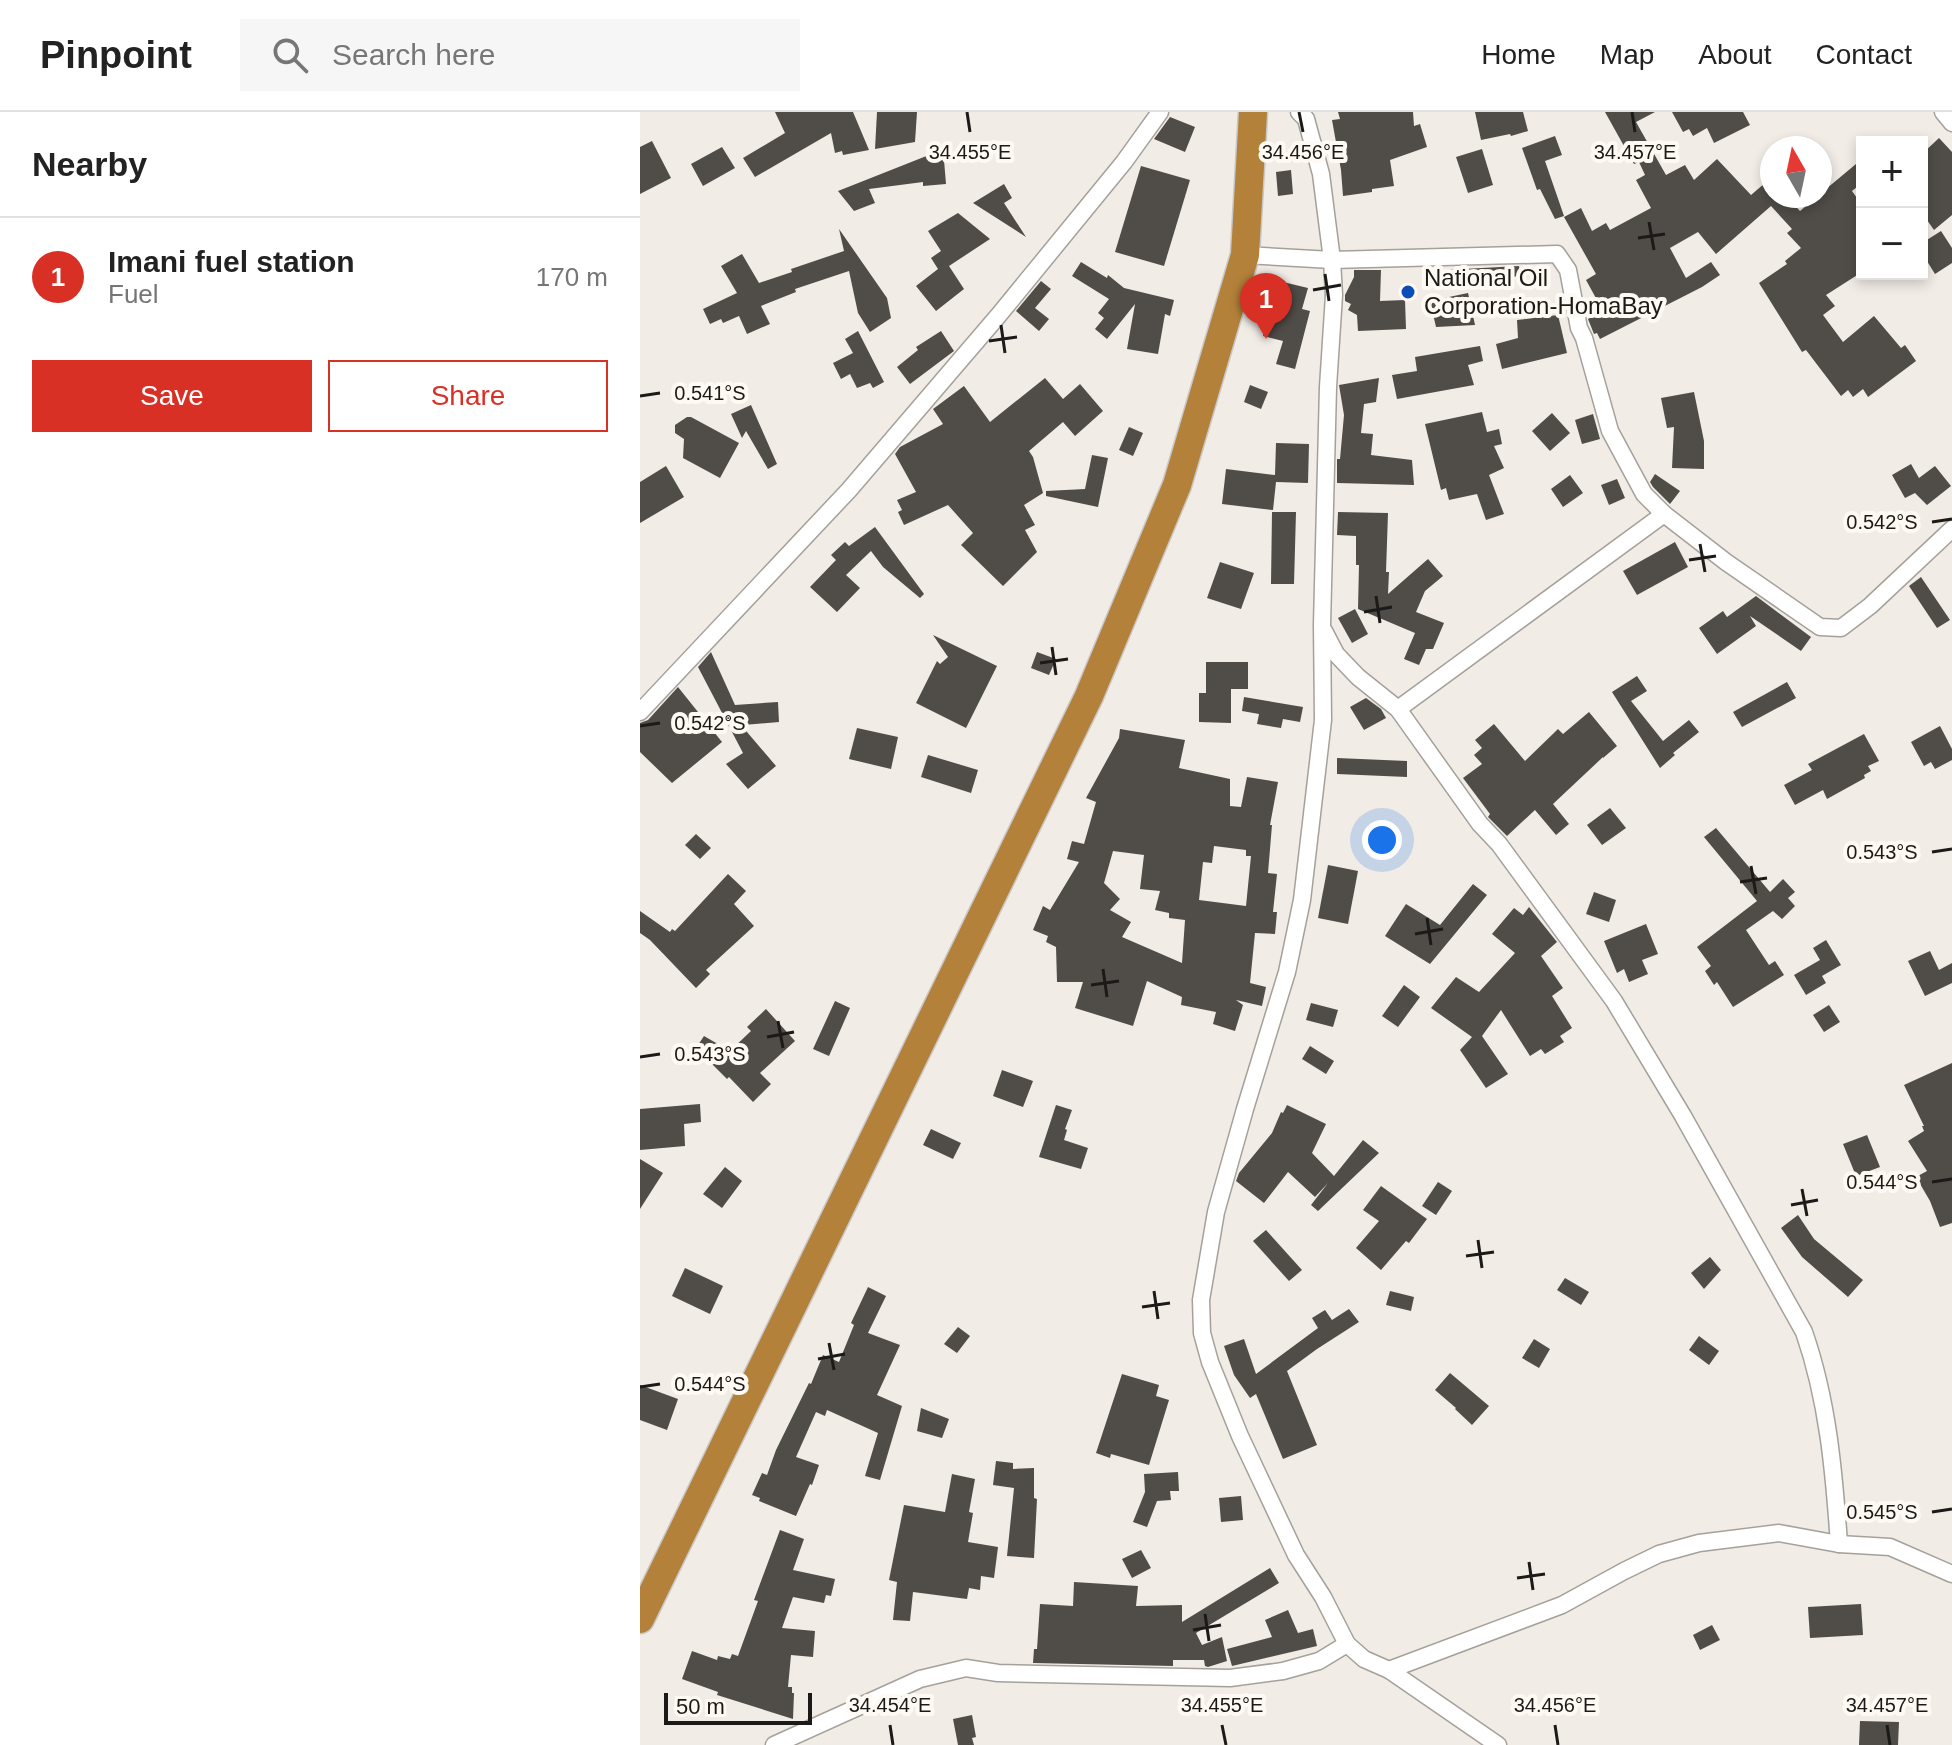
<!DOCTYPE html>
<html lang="en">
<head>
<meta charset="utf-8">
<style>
	body { margin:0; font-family:Helvetica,sans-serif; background:#f6f6f6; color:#222 }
	.controls { position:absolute; right:24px; top:24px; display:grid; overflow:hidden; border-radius:0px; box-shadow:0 4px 12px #0003 }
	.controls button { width:72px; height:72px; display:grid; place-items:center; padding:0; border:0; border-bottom:2px solid #e0e0e0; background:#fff; color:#222; font:40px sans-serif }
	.compass { position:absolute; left:1120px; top:24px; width:72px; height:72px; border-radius:50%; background:#fff; box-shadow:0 4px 12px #0003; rotate:351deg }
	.scale { position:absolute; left:24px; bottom:20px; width:148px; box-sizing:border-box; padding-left:8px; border:4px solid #1c1a18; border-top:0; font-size:22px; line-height:28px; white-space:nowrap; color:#1c1a18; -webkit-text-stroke:6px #fef9f3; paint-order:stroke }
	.you { position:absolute; left:742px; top:728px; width:28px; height:28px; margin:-20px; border:6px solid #fff; border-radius:50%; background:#1a73e8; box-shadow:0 0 0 12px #1a73e833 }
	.badge { display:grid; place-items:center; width:52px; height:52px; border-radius:50%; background:#d93025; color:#fff; font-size:26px; font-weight:700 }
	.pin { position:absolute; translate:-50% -66px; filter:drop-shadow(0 2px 4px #0008) }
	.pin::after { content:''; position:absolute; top:42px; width:28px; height:24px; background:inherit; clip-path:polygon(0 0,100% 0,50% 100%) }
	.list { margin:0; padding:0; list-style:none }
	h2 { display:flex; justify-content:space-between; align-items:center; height:104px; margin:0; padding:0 32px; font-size:34px }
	h2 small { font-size:26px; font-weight:400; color:#767676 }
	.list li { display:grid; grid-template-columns:52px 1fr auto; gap:24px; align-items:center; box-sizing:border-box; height:120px; padding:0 32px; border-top:2px solid #e0e0e0 }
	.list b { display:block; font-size:30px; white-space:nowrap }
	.list p { margin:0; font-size:26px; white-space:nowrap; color:#767676 }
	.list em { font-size:26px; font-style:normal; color:#767676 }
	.actions { display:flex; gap:16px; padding:24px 32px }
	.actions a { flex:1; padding:18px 0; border:2px solid #d93025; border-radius:0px; text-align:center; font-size:28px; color:#d93025 }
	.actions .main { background:#d93025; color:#fff }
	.icon { flex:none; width:44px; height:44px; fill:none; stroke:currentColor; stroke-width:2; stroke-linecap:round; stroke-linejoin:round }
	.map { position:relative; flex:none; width:1312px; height:1633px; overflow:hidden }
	header { display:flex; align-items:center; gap:48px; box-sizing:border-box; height:112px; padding:0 40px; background:#fff; border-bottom:2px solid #e0e0e0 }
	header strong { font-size:38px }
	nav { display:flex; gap:44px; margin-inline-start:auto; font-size:28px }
	.search { width:560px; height:72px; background:#f6f6f6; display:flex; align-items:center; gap:20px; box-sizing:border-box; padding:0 28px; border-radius:0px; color:#767676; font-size:30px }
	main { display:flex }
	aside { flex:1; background:#fff }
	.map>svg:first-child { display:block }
</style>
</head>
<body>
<header>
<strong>Pinpoint</strong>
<div class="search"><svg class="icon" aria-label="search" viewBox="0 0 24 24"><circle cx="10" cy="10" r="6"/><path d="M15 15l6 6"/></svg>Search here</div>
<nav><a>Home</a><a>Map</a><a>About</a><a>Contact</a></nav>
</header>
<main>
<aside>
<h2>Nearby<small></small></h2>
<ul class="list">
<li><span class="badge">1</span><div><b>Imani fuel station</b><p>Fuel</p></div><em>170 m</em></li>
</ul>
<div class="actions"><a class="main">Save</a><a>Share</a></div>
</aside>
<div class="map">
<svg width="1312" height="1633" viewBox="0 0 1312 1633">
	<rect width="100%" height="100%" fill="#f1ece6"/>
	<!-- building -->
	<g fill="#504c47" fill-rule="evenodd">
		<polygon points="135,0 213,0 229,38 203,43 202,39 195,41 191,21 115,65 103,46 145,21"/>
		<polygon points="237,0 277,0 275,30 235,37"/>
		<polygon points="698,0 773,0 774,14 780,12 787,35 750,48 754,74 732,77 732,80 703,84 701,58 692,8 700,7"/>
		<polygon points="835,0 883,0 888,19 871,24 870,22 841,28"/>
		<polygon points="965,0 1015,0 996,10 1026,63 1045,53 1054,68 1077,47 1111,83 1132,65 1132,84 1146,84 1160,99 1178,84 1180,84 1180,82 1222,47 1222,71 1212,79 1222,93 1222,160 1186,183 1195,194 1183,203 1203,230 1234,204 1261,236 1265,233 1276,249 1228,285 1223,277 1213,285 1208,278 1201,284 1166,238 1162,240 1119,171 1147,152 1145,149 1161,136 1147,121 1152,117 1131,94 1076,142 1058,120 1030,136 1046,166 1071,150 1080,163 1062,175 960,227 957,221 954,222 948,207 963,199 946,168 956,162 924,105 941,96 952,119 966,111 970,118 1011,96 996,68 1005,63 999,50 994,52"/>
		<polygon points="1032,0 1103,0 1110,13 1074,31 1067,16 1053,24 1049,17 1043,20"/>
		<polygon points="530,5 555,15 545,40 514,27"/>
		<polygon points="915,24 922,43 905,49 924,104 915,107 900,77 897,78 882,36"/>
		<polygon points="1299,26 1312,40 1312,103 1294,118 1282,101 1282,42"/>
		<polygon points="12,29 31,66 0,82 0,35"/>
		<polygon points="82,35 95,56 63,74 51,52"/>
		<polygon points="842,37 853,73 828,81 816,45"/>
		<polygon points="294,41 295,48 304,48 306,72 283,74 283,70 229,77 235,91 214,99 198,79"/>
		<polygon points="501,54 550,68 524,154 475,140"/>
		<polygon points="651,58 653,82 638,84 636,60"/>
		<polygon points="364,72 372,86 364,91 386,125 333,91"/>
		<polygon points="318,101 350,127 309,154 324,177 296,199 276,174 298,157 291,146 301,139 288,119"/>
		<polygon points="199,117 247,186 251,206 230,220 218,201 209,159 155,177 156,180 121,194 130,212 107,222 99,204 83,211 81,207 70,212 63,197 97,181 81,154 102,142 119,171 152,160 151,157 204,139"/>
		<polygon points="1301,119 1312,136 1312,151 1295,162 1282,141 1282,131"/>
		<polygon points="441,150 467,166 468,163 484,176 534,188 530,204 525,202 518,242 487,237 495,192 467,227 455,217 464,206 458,201 469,187 432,164"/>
		<polygon points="879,154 880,164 807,172 805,158"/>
		<polygon points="714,158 741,158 740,189 765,188 766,217 718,219 717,203 708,198 711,192 705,189 705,183 714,165"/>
		<polygon points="401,169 411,177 395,196 409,207 399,219 376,199"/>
		<polygon points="639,169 668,176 662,197 670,199 655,257 636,252 643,229 623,224"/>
		<polygon points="828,181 835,213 796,215 790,189"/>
		<polygon points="918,203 927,241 862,257 856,232 878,226 877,208"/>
		<polygon points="218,219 244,270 233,276 230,271 217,276 210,262 201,267 193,251 213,241 205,227"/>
		<polygon points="301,219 314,239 270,272 257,255 278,238 276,235"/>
		<polygon points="840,234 843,249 828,253 834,273 757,287 752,263 777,259 775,245"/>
		<polygon points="405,266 423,287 440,272 463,299 435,324 423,310 389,339 393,345 403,381 384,393 395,413 385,418 397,440 363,474 321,433 333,421 308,393 264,413 258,400 262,398 257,388 276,380 255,342 260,335 303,312 293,297 324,274 350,310"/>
		<polygon points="739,266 736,290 724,292 721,321 733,322 731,343 772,348 774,373 697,371 697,347 700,347 704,303 699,273"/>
		<polygon points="610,273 628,280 621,297 604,290"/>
		<polygon points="1054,280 1064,329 1064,357 1032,356 1034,315 1027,316 1021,286"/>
		<polygon points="111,293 137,352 128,357 106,319 102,326 91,302"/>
		<polygon points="842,300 847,320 859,317 862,332 854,334 864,356 849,363 864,402 846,408 837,382 809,388 806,376 801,378 785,312"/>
		<polygon points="912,301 930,321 910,339 892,319"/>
		<polygon points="953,302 960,327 942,332 935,308"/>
		<polygon points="47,305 51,305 99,331 80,366 43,346 44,327 35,321 35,313"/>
		<polygon points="489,315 503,321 493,344 479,338"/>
		<polygon points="636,331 669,332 668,371 636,370 633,398 582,392 586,357 635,363"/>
		<polygon points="452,343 468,346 458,395 406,384 406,379 445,377"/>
		<polygon points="1271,352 1279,366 1295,354 1311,374 1287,393 1275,381 1265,386 1252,363"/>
		<polygon points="26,354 44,385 0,411 0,370"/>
		<polygon points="1015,362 1040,379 1030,392 1013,375 1010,370"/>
		<polygon points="930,363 943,381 923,395 911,377"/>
		<polygon points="977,367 985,386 969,393 961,373"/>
		<polygon points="632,400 656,400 654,472 631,472"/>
		<polygon points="698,400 748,401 746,460 749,460 748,482 788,447 803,464 785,479 776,500 804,511 793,537 786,537 779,553 764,547 775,521 718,497 719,453 716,453 716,424 697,423"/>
		<polygon points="235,415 284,482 280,486 243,455 231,439 206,463 220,476 197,500 170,475 196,448 191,443 205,430 209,434"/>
		<polygon points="1035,430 1048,455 997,483 983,459"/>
		<polygon points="580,450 614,461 601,497 567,486"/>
		<polygon points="1281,465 1310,508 1297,516 1269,474"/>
		<polygon points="1116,484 1171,525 1161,539 1110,504 1116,514 1077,542 1059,516 1083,499 1087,505"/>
		<polygon points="715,497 728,522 712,531 698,506"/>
		<polygon points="293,523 357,554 326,616 276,591 297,549 300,552 308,545"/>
		<polygon points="71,540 95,593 138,590 139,610 103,613 107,620 136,654 108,677 86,652 103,641 58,555"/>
		<polygon points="397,540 416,547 409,563 391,556"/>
		<polygon points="566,550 608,550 608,577 591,577 591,611 559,610 559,581 566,581"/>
		<polygon points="997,564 1007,579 991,589 1023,629 1049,608 1059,620 1033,641 1035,643 1020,656 972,580"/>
		<polygon points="1147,570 1156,586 1102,615 1093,600"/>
		<polygon points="38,575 82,630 32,671 0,640 0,611 8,608"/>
		<polygon points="604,585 663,595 660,610 643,607 641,616 617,612 619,602 602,599"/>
		<polygon points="726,586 741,597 746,606 724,618 710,595"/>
		<polygon points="949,600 977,634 963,646 963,645 913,692 929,712 916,723 895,698 867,724 848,705 850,702 823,666 842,652 834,643 842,636 835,628 854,612 885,649 918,617 923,622"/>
		<polygon points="1300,614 1312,637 1312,648 1295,657 1291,650 1284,654 1271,630"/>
		<polygon points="217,616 258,625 251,657 209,647"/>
		<path d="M480,617L545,628L539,656L590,667V694L601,695L607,665L638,670L630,713H632L628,761L637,762L633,800H637L635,822L615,821L610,871L626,875L622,894L596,888L603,893L595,919L573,912L576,900L541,893L542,885L507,869L493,914L435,896L443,870H417L416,835L406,830L408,824L393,818L403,794L410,798L439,750L427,747L432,729L444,732L456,690L446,686L479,626ZM574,734L606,738V744H611L606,794L559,788L563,750L572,751ZM473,739L504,743L500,777L520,779L515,798L529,801V806L545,808L542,851L482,825L491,810L470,798L480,787L464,771Z"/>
		<polygon points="1224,622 1239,649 1228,654 1231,659 1224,663 1225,666 1187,687 1183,678 1155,693 1144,673 1172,658 1168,652"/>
		<polygon points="288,643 338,658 331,681 281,665"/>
		<polygon points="697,646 767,649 767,665 697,662"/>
		<polygon points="970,696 986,716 962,733 947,713"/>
		<polygon points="1076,716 1130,780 1143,767 1155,780 1148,786 1155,794 1142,807 1133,799 1106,818 1129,853 1135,849 1144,863 1093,895 1077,870 1074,873 1065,859 1071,854 1057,835 1117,789 1064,725"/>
		<polygon points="56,722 71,736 60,747 45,733"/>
		<polygon points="688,753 718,759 708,812 678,806"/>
		<polygon points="88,762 106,779 94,792 114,814 66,858 70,862 56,876 10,828 0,821 0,799 30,820 32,817 35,819"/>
		<polygon points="833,772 847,783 790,852 745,824 766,792 800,813"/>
		<polygon points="954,780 976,788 969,810 946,802"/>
		<polygon points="889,795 917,830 901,844 923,876 912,884 932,916 920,924 924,930 905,942 901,937 890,944 861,898 842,924 868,962 846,976 820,938 832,925 791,896 816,865 839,880 875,841 852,822 874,796 883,803"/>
		<polygon points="1006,812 1018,842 1002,848 1008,862 989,870 984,857 977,861 964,829"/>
		<polygon points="1186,828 1201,853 1182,864 1186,871 1166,883 1154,863 1180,848 1173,836"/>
		<polygon points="1290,839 1299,858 1312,851 1312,871 1285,884 1268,849"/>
		<polygon points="764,873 780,885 758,915 742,904"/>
		<polygon points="195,889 210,896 189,944 173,937"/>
		<polygon points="671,891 698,898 693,915 666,908"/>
		<polygon points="1189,893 1200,910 1184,920 1173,903"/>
		<polygon points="126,897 155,929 120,961 131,972 113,990 89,965 87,967 56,936 64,924 90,939 111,919 107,915"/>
		<polygon points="670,934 694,949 686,962 662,947"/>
		<polygon points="1312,951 1312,1111 1300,1115 1290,1089 1276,1065 1287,1059 1268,1029 1284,1019 1282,1014 1284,1014 1264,973"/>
		<polygon points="362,958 393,969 383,995 353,984"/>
		<polygon points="60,992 61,1010 44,1012 45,1034 0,1038 0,997"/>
		<polygon points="416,993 432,998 425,1017 427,1018 424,1028 448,1036 441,1057 399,1045"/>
		<polygon points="647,993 686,1012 672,1041 694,1064 723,1028 739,1041 678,1099 671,1093 688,1071 675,1085 648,1060 624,1091 596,1069 599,1061 632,1021 641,1000 643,1001"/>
		<polygon points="291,1017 321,1031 313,1047 283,1033"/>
		<polygon points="1227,1023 1240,1055 1216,1064 1203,1032"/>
		<polygon points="0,1047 23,1061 0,1097"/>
		<polygon points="85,1055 102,1069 82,1096 63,1082"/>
		<polygon points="798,1070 812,1079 796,1103 782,1094"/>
		<polygon points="741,1074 787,1107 769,1131 766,1129 741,1158 716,1136 739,1109 723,1098"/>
		<polygon points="1158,1103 1174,1127 1223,1168 1208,1185 1162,1145 1141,1116"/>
		<polygon points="626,1118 662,1158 649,1169 613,1129"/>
		<polygon points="1070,1145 1081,1158 1064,1177 1051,1161"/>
		<polygon points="45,1156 83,1174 70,1202 32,1184"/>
		<polygon points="925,1166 949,1180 941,1193 917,1178"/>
		<polygon points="228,1175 246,1184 228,1221 260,1233 237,1283 262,1294 240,1368 225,1364 238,1321 187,1298 185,1304 176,1300 156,1345 179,1353 172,1373 170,1372 156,1404 119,1389 120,1386 112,1383 122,1361 127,1363 136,1338 169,1271 171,1272 183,1243 199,1250 214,1213 211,1211"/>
		<polygon points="750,1179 774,1185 771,1199 746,1193"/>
		<polygon points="709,1197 719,1210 677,1237 647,1259 677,1333 643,1347 616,1282 610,1286 594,1263 584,1234 604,1227 616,1262 678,1216 672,1206 685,1198 692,1208"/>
		<polygon points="318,1215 330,1224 317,1241 304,1232"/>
		<polygon points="1059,1224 1079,1239 1069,1253 1049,1238"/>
		<polygon points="894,1227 910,1237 899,1256 882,1246"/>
		<polygon points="810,1261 849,1294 832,1313 815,1297 816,1296 795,1278"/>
		<polygon points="482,1262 519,1273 516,1284 529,1288 509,1353 471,1342 470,1346 456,1341"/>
		<polygon points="0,1273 38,1287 27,1318 0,1308"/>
		<polygon points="281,1296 309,1307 302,1326 277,1319"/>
		<polygon points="356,1349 373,1351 373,1357 394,1356 394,1386 397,1387 394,1446 367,1444 374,1376 353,1373"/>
		<polygon points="538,1360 539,1379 530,1379 531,1388 517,1389 507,1415 493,1410 505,1380 504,1362"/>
		<polygon points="312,1362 335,1367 329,1400 333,1401 328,1430 358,1435 354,1466 341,1464 340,1478 329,1476 327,1487 273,1480 270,1509 253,1508 257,1470 249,1468 264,1393 305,1400"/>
		<polygon points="601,1384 603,1408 581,1410 579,1386"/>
		<polygon points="140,1418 164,1427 153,1458 195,1467 191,1484 186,1483 184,1491 153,1485 142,1516 175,1519 173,1545 151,1543 148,1575 152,1575 152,1581 154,1581 153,1607 77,1583 78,1580 42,1567 52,1539 77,1548 78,1544 90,1547 92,1542 98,1544 118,1489 114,1488"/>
		<polygon points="501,1438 511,1456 492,1466 482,1447"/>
		<polygon points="630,1456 639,1471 556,1521 562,1533 582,1525 587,1549 568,1555 565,1554 564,1548 533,1548 533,1554 393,1551 394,1537 397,1537 400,1492 433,1494 434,1470 498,1474 496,1494 542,1493 542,1510"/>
		<polygon points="1221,1492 1223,1523 1170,1526 1168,1495"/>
		<polygon points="648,1498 658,1521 673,1517 677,1534 592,1554 587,1537 632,1525 625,1508"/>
		<polygon points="1072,1513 1080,1528 1060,1538 1053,1523"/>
		<polygon points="332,1603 336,1625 332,1626 334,1633 318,1633 313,1607"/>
		<polygon points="1220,1609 1259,1610 1258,1633 1219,1633"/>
	</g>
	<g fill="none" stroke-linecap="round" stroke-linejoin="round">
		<defs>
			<g id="street">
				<polyline points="659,0 666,7 681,62 692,148 694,183 688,275 682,513 683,608 662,788 647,860 605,997 576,1100 561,1188 562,1221 570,1250 600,1324 656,1443 683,1485 707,1532 724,1547 749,1558 858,1633"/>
				<polyline points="1303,0 1312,11"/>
				<polyline points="605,143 692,148 917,142 928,158 939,216 944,226 970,319 1004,382 1024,402 1086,450 1180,515 1201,516 1230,494 1312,417"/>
				<path d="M684,519L696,542L718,565L758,597L840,712L859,732L974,889L1043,1004L1164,1220C1188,1289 1194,1360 1199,1432"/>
				<polyline points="758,597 1024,402"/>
				<polyline points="0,600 209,378 358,204 484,50 520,0"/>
				<polyline points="749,1558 922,1493 984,1459 1019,1442 1059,1431 1139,1421 1199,1432 1250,1435 1312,1462"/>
				<polyline points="134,1633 280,1567 326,1556 358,1561 590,1566 643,1559 679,1549 707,1532"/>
			</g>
			<polyline id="highway" points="0,1507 449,584 537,373 605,143 613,0"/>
		</defs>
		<!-- street casing -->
		<use href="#street" stroke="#a5a09a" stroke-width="19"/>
		<!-- highway casing -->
		<use href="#highway" stroke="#c9c8c8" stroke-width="31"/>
		<!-- street -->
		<use href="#street" stroke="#fff" stroke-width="16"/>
		<!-- highway -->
		<use href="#highway" stroke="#b3813a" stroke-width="28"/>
	</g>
	<!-- ticks -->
	<path fill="none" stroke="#1c1a18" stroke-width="3" d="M327,0L330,20M659,0L663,20M992,0L995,20M1009,110L1014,138M998,126L1025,122M685,162L689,189M673,178L701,173M361,213L365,241M349,229L377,225M0,284L20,281M1292,410L1312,407M1060,432L1065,460M1049,448L1076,444M736,484L740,511M724,500L752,495M412,535L416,563M400,551L428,547M0,614L20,611M1292,740L1312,737M1111,754L1116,782M1100,770L1127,766M787,806L791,833M775,822L803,817M463,857L467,885M451,873L479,869M138,909L143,936M127,925L154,920M0,945L20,942M1292,1070L1312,1067M1162,1077L1167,1104M1151,1093L1178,1088M838,1128L842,1156M826,1144L854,1140M514,1179L518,1207M502,1195L530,1191M189,1231L194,1258M178,1247L205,1242M0,1275L20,1272M1292,1400L1312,1397M889,1450L893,1478M877,1466L905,1462M565,1502L569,1529M553,1518L581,1513M250,1613L253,1633M582,1613L586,1633M915,1613L918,1633M1247,1613L1250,1633"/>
	<!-- markers -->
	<circle fill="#0c4cb7" stroke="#fef9f3" stroke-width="3" cx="768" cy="180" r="8"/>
	<g text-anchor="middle" stroke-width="8" stroke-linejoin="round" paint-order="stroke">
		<!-- poi labels -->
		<g font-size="24" fill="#1c1a18" stroke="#fef9f3" text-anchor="start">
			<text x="784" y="174">National Oil<tspan x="784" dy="28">Corporation-HomaBay</tspan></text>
		</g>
	</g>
	<g font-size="20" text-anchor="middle" fill="#1c1a18" stroke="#fef9f3" stroke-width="8" stroke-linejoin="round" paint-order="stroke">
		<text x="330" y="47">34.455°E</text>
		<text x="663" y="47">34.456°E</text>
		<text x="995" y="47">34.457°E</text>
		<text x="70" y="288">0.541°S</text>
		<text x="1242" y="417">0.542°S</text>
		<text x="70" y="618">0.542°S</text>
		<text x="1242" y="747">0.543°S</text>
		<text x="70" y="949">0.543°S</text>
		<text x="1242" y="1077">0.544°S</text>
		<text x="70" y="1279">0.544°S</text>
		<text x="1242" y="1407">0.545°S</text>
		<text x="250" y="1600">34.454°E</text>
		<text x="582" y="1600">34.455°E</text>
		<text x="915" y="1600">34.456°E</text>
		<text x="1247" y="1600">34.457°E</text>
	</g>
</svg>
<div class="controls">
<button>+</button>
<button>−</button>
</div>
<svg class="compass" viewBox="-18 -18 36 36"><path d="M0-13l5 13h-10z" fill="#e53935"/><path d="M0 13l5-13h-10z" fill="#767676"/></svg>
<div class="scale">50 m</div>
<div class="you"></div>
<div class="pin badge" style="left:626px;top:227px">1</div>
</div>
</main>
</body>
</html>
